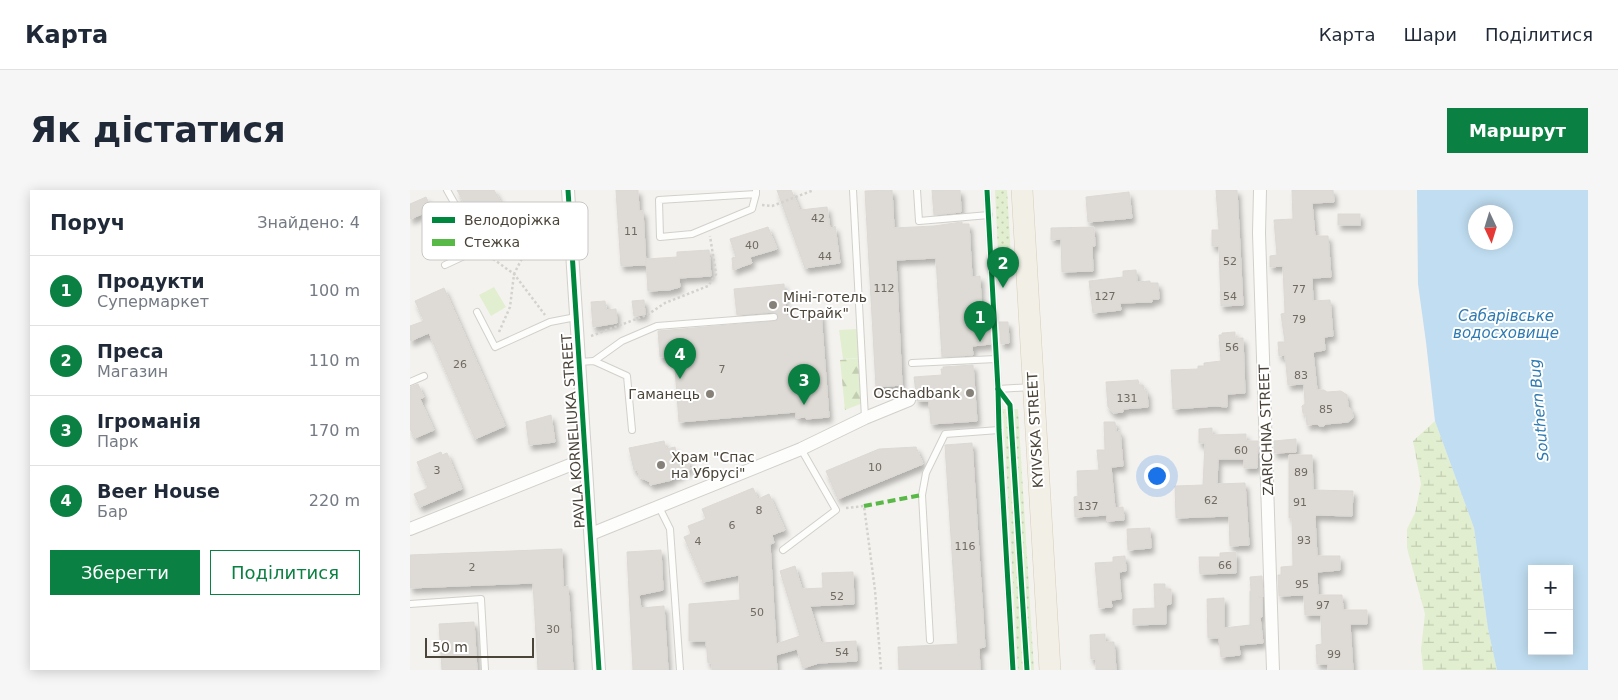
<!DOCTYPE html>
<html lang="uk">
<head>
<meta charset="utf-8">
<style>
	body { margin:0; font-family:"DejaVu Sans",sans-serif; background:#f6f6f7; color:#1f2937 }
	.controls { position:absolute; right:15px; bottom:15px; display:grid; overflow:hidden; border-radius:0px; box-shadow:0 2px 12px #0003 }
	.controls button { width:45px; height:45px; display:grid; place-items:center; padding:0; border:0; border-bottom:1px solid #e0e1e3; background:#fff; color:#1f2937; font:25px sans-serif }
	.compass { position:absolute; left:1058px; top:15px; width:45px; height:45px; border-radius:50%; background:#fff; box-shadow:0 2px 12px #0003; rotate:176deg }
	.scale { position:absolute; left:15px; bottom:12px; width:109px; box-sizing:border-box; padding-left:5px; border:2px solid #4b4439; border-top:0; font-size:14px; line-height:18px; white-space:nowrap; color:#4b4439; -webkit-text-stroke:4px #fff; paint-order:stroke }
	.you { position:absolute; left:746px; top:285px; width:18px; height:18px; margin:-12px; border:4px solid #fff; border-radius:50%; background:#1a73e8; box-shadow:0 0 0 8px #1a73e833 }
	.badge { display:grid; place-items:center; width:32px; height:32px; border-radius:50%; background:#0b8043; color:#fff; font-size:16px; font-weight:700 }
	.pin { position:absolute; translate:-50% -41px; filter:drop-shadow(0 1px 2px #0008) }
	.pin::after { content:''; position:absolute; top:26px; width:18px; height:15px; background:inherit; clip-path:polygon(0 0,100% 0,50% 100%) }
	.list { margin:0; padding:0; list-style:none }
	h2 { display:flex; justify-content:space-between; align-items:center; height:65px; margin:0; padding:0 20px; font-size:21px }
	h2 small { font-size:16px; font-weight:400; color:#747a83 }
	.list li { display:grid; grid-template-columns:32px 1fr auto; gap:15px; align-items:center; box-sizing:border-box; height:70px; padding:0 20px; border-top:1px solid #e0e1e3 }
	.list b { display:block; font-size:19px; white-space:nowrap }
	.list p { margin:0; font-size:16px; white-space:nowrap; color:#747a83 }
	.list em { font-size:16px; font-style:normal; color:#747a83 }
	.actions { display:flex; gap:10px; padding:15px 20px }
	.actions a { flex:1; padding:11px 0; border:1px solid #0b8043; border-radius:0px; text-align:center; font-size:18px; color:#0b8043 }
	.actions .main { background:#0b8043; color:#fff }
	.map { position:relative; flex:none; width:1178px; height:480px; overflow:hidden; border-radius:0px }
	header { display:flex; align-items:center; gap:30px; box-sizing:border-box; height:70px; padding:0 25px; background:#fff; border-bottom:1px solid #e0e1e3 }
	header strong { font-size:24px }
	nav { display:flex; gap:28px; margin-inline-start:auto; font-size:18px }
	.intro { display:flex; align-items:center; justify-content:space-between; box-sizing:border-box; height:120px; padding:0 30px }
	h1 { margin:0; font-size:35px }
	.button { padding:12px 22px; border-radius:0px; background:#0b8043; color:#fff; font-size:18px; font-weight:700 }
	main { display:flex; gap:30px; padding:0 30px }
	aside { flex:1; background:#fff; border-radius:0px; box-shadow:0 2px 12px #0003 }
	.map>svg:first-child { display:block }
</style>
</head>
<body>
<header>
<strong>Карта</strong>
<nav><a>Карта</a><a>Шари</a><a>Поділитися</a></nav>
</header>
<div class="intro"><h1>Як дістатися</h1><a class="button">Маршрут</a></div>
<main>
<aside>
<h2>Поруч<small>Знайдено: 4</small></h2>
<ul class="list">
<li><span class="badge">1</span><div><b>Продукти</b><p>Супермаркет</p></div><em>100 m</em></li>
<li><span class="badge">2</span><div><b>Преса</b><p>Магазин</p></div><em>110 m</em></li>
<li><span class="badge">3</span><div><b>Ігроманія</b><p>Парк</p></div><em>170 m</em></li>
<li><span class="badge">4</span><div><b>Beer House</b><p>Бар</p></div><em>220 m</em></li>
</ul>
<div class="actions"><a class="main">Зберегти</a><a>Поділитися</a></div>
</aside>
<div class="map">
<svg width="1178" height="480" viewBox="0 0 1178 480">
	<defs>
		<pattern id="grass-dots" width="8" height="8" patternUnits="userSpaceOnUse" patternTransform="scale(1.25)"><rect width="8" height="8" fill="#e1eecf"/><path d="M2 2h.1M6 6h.1" fill="none" stroke="#c3cdb2" stroke-width="1.8" stroke-linecap="round"/></pattern>
		<pattern id="forest-firs" width="22" height="20" patternUnits="userSpaceOnUse" patternTransform="scale(1.25)"><rect width="22" height="20" fill="#e1eecf"/><path d="M5 1l3.5 6h-7zM16 11l3.5 6h-7z" fill="#c3cdb2"/></pattern>
		<pattern id="wetland-marsh" width="20" height="14" patternUnits="userSpaceOnUse" patternTransform="scale(1.25)"><rect width="20" height="14" fill="#e1eecf"/><path d="M1 5h8M5 5V1M11 12h8M15 12V8" fill="none" stroke="#c3cdb2"/></pattern>
		<filter id="shadow"><feDropShadow dx="3" dy="5" stdDeviation="2.5" flood-color="#0004"/></filter>
	</defs>
	<rect width="100%" height="100%" fill="#f4f2ee"/>
	<!-- grass -->
	<g fill="url(#grass-dots)">
		<polygon points="585,0 597,0 601,67 588,61"/>
		<polygon points="593,219 608,219 624,480 608,480"/>
	</g>
	<!-- forest -->
	<polygon fill="url(#forest-firs)" points="450,168 453,213 435,220 430,170"/>
	<!-- wetland -->
	<polygon fill="url(#wetland-marsh)" points="1025,231 1064,338 1078,439 1087,480 1013,480 1011,459 1015,424 997,358 997,339 1005,323 1011,294 1003,251"/>
	<!-- green -->
	<g fill="#e1eecf">
		<polygon points="84,97 96,117 81,126 69,105"/>
		<polygon points="448,139 450,168 433,169 429,140"/>
	</g>
	<!-- water -->
	<path fill="#c0ddf1" fill-rule="evenodd" d="M1007,0H1178V480H1087L1078,439L1064,338L1025,231L1016,152L1008,94ZM1066,22H1096V52H1066ZM1122,379H1159V461H1122Z"/>
	<!-- building -->
	<g fill="#dedbd6" stroke="#dcd9d4" filter="url(#shadow)">
		<polygon points="47,0 84,0 100,29 69,46 63,36 66,34"/>
		<polygon points="206,0 228,0 229,21 233,21 236,75 211,76"/>
		<polygon points="367,0 381,0 390,20 417,17 420,39 425,36 430,73 395,78"/>
		<polygon points="482,0 484,38 524,36 552,32 552,34 559,34 562,87 570,86 572,133 579,132 581,154 562,156 563,165 532,167 526,68 486,70 492,195 466,197 455,1"/>
		<polygon points="522,0 550,0 551,22 524,25"/>
		<polygon points="806,0 827,0 833,115 811,116 809,56 802,56 802,40 809,40"/>
		<polygon points="882,0 923,0 924,12 902,13 905,46 918,46 921,87 902,88 903,111 920,110 923,146 914,147 915,160 903,162 907,200 914,200 917,202 931,201 937,205 938,217 942,220 943,228 938,232 916,234 914,236 909,236 907,234 897,235 896,225 893,223 892,216 895,214 894,194 878,195 875,165 869,166 868,152 875,152 871,124 875,123 873,76 860,77 860,66 867,65 864,30 883,29"/>
		<polygon points="719,2 722,28 678,32 676,7"/>
		<polygon points="16,7 22,20 0,29 0,14"/>
		<rect x="928" y="24" width="22" height="11"/>
		<polygon points="358,37 367,59 340,67 342,73 323,80 322,68 326,67 320,49"/>
		<polygon points="684,37 685,56 682,56 683,81 652,82 651,49 641,50 641,38"/>
		<polygon points="299,60 301,86 269,88 270,97 259,100 238,101 236,69 267,67 267,62"/>
		<polygon points="726,80 727,92 740,91 740,93 748,93 749,109 742,109 742,112 710,113 711,120 683,123 679,91 713,87 713,81"/>
		<polygon points="374,94 376,126 411,123 419,227 396,229 396,227 386,228 386,222 269,232 264,166 250,167 248,141 366,131 369,126 364,122 327,125 324,99"/>
		<polygon points="34,98 95,236 65,249 19,143 0,151 0,136 14,131 5,111"/>
		<polygon points="234,110 235,125 224,126 222,111"/>
		<polygon points="195,111 196,120 206,119 207,133 183,137 181,112"/>
		<polygon points="589,132 598,132 599,153 591,154"/>
		<polygon points="825,142 825,148 833,148 835,203 817,204 817,217 805,216 763,219 761,180 788,179 788,176 794,176 794,173 811,171 809,145 812,145 812,143"/>
		<polygon points="563,175 567,231 521,234 519,211 507,211 504,187 532,185 531,179 533,179 533,177"/>
		<polygon points="728,190 729,195 733,195 734,201 737,201 738,217 713,219 713,222 703,223 698,217 696,192"/>
		<polygon points="8,194 14,207 10,209 24,240 5,248 0,239 0,197"/>
		<polygon points="141,225 145,252 119,255 116,232"/>
		<polygon points="694,232 705,232 706,242 710,241 713,276 701,277 705,318 713,317 714,330 697,331 697,325 665,327 664,307 668,306 667,281 689,280 687,260 695,260"/>
		<polygon points="802,238 802,245 836,244 836,251 848,251 847,278 834,278 834,269 808,269 807,294 835,293 839,355 820,356 819,326 766,328 765,296 793,295 795,253 789,253 789,239"/>
		<polygon points="886,249 886,262 864,263 864,251"/>
		<polygon points="254,251 256,259 265,257 268,271 278,269 280,280 270,282 271,285 262,287 262,290 240,295 240,292 229,287 228,280 224,280 219,258"/>
		<polygon points="562,253 575,457 569,458 570,480 489,480 488,457 548,454 535,255"/>
		<polygon points="506,257 513,274 428,309 416,281 469,259"/>
		<polygon points="31,262 32,265 37,263 52,299 10,317 4,304 18,298 7,272"/>
		<polygon points="879,265 902,265 903,300 943,301 942,326 906,325 905,328 907,366 930,366 930,380 907,382 908,405 932,405 933,420 957,420 957,434 940,434 943,480 918,480 918,474 907,474 906,455 912,454 911,425 895,425 894,405 869,406 868,385 871,385 871,377 883,376 882,328 879,328"/>
		<polygon points="343,298 348,309 359,304 375,340 362,345 364,353 360,354 366,454 390,446 370,381 385,376 392,399 413,398 412,383 443,382 444,414 400,416 411,453 446,451 447,471 409,473 393,478 387,459 366,465 367,480 302,480 302,473 298,473 296,451 279,451 279,414 330,410 329,385 293,392 274,347 281,344 278,336 296,329 292,319"/>
		<polygon points="740,338 741,358 718,360 717,339"/>
		<polygon points="152,359 153,397 158,396 163,480 128,480 123,393 0,398 0,365"/>
		<polygon points="251,360 253,400 229,405 231,418 254,416 258,480 223,480 217,362"/>
		<polygon points="826,362 826,383 790,384 789,367 810,367 810,363"/>
		<polygon points="715,366 716,381 709,382 711,409 701,410 702,417 689,418 685,373 703,372 703,367"/>
		<polygon points="852,386 853,407 848,407 852,408 852,427 850,427 853,453 829,455 830,465 811,467 809,448 798,448 797,409 814,408 814,438 840,435 840,401 841,401 840,387"/>
		<polygon points="744,394 755,394 755,399 761,399 761,414 756,415 756,434 723,435 723,419 745,418"/>
		<polygon points="64,432 67,480 32,480 29,434"/>
		<polygon points="695,444 695,452 704,452 706,480 686,480 686,469 681,469 680,445"/>
	</g>
	<g fill="none" stroke-linecap="round" stroke-linejoin="round">
		<defs>
			<g id="service">
				<polyline points="37,0 70,59"/>
				<polyline points="346,0 346,4 342,19 282,44 250,47 249,10 346,4"/>
				<polyline points="443,0 455,228"/>
				<polyline points="507,0 509,31 579,25"/>
				<polyline points="577,0 588,199 589,240 603,480"/>
				<polyline points="35,75 159,17"/>
				<polyline points="67,122 85,157 140,132 166,127"/>
				<polyline points="184,171 212,151 247,136 364,127"/>
				<polyline points="169,172 184,171 217,186 222,240"/>
				<polyline points="502,173 586,169"/>
				<polyline points="0,192 14,186"/>
				<polyline points="588,199 621,197"/>
				<polyline points="249,317 260,339 270,480"/>
				<polyline points="373,360 426,320 391,259"/>
				<polyline points="0,414 71,409 75,480"/>
				<polyline points="520,450 512,305 516,283 535,244 589,240"/>
			</g>
			<g id="minor">
				<polyline points="158,0 189,480"/>
				<polyline points="850,0 849,43 863,480"/>
				<polyline points="0,339 175,269"/>
				<polyline points="181,344 391,259 455,228 499,210"/>
			</g>
			<polyline id="primary" points="612,0 640,480"/>
		</defs>
		<!-- service casing -->
		<use href="#service" stroke="#d2d0cb" stroke-width="8"/>
		<!-- minor casing -->
		<use href="#minor" stroke="#d2d0cb" stroke-width="14"/>
		<!-- primary casing -->
		<use href="#primary" stroke="#d6cebb" stroke-width="22"/>
		<!-- path -->
		<g stroke="#d3d2cc" stroke-width="2.5" stroke-dasharray="2.5 2.5" stroke-linecap="butt">
			<polyline points="352,15 362,16 404,0"/>
			<polyline points="79,66 104,84 135,125"/>
			<polyline points="89,142 100,117 104,84 124,45"/>
			<polyline points="181,146 237,125 255,113 298,96 306,84 300,46"/>
			<polyline points="436,318 454,316 465,400 471,480"/>
		</g>
		<!-- service -->
		<use href="#service" stroke="#fdfdfc" stroke-width="6"/>
		<!-- minor -->
		<use href="#minor" stroke="#fdfdfc" stroke-width="12"/>
		<!-- primary -->
		<use href="#primary" stroke="#f2efe6" stroke-width="21"/>
		<!-- quiet -->
		<polyline stroke="#58b947" stroke-width="4" stroke-dasharray="8 4" stroke-linecap="butt" points="454,316 512,305"/>
		<defs>
			<g id="cycleway">
				<polyline points="158,0 189,480"/>
				<polyline points="577,0 588,199 589,240 603,480"/>
				<polyline points="588,199 600,215 617,480"/>
			</g>
		</defs>
		<!-- cycleway casing -->
		<use href="#cycleway" stroke="#fff" stroke-width="8"/>
		<!-- cycleway -->
		<use href="#cycleway" stroke="#00873e" stroke-width="5"/>
	</g>
	<!-- markers -->
	<g fill="#868178" stroke="#fff" stroke-width="2">
		<circle cx="363" cy="115" r="5"/>
		<circle cx="560" cy="203" r="5"/>
		<circle cx="300" cy="204" r="5"/>
		<circle cx="251" cy="275" r="5"/>
	</g>
	<g text-anchor="middle" stroke-width="4" stroke-linejoin="round" paint-order="stroke">
		<!-- number labels -->
		<g font-size="11" fill="#706a61">
			<text x="408" y="32">42</text>
			<text x="221" y="45">11</text>
			<text x="342" y="59">40</text>
			<text x="415" y="70">44</text>
			<text x="820" y="75">52</text>
			<text x="474" y="102">112</text>
			<text x="889" y="103">77</text>
			<text x="695" y="110">127</text>
			<text x="820" y="110">54</text>
			<text x="889" y="133">79</text>
			<text x="822" y="161">56</text>
			<text x="50" y="178">26</text>
			<text x="312" y="183">7</text>
			<text x="891" y="189">83</text>
			<text x="717" y="212">131</text>
			<text x="916" y="223">85</text>
			<text x="831" y="264">60</text>
			<text x="465" y="281">10</text>
			<text x="27" y="284">3</text>
			<text x="891" y="286">89</text>
			<text x="801" y="314">62</text>
			<text x="890" y="316">91</text>
			<text x="678" y="320">137</text>
			<text x="349" y="324">8</text>
			<text x="322" y="339">6</text>
			<text x="894" y="354">93</text>
			<text x="288" y="355">4</text>
			<text x="555" y="360">116</text>
			<text x="815" y="379">66</text>
			<text x="62" y="381">2</text>
			<text x="892" y="398">95</text>
			<text x="427" y="410">52</text>
			<text x="913" y="419">97</text>
			<text x="347" y="426">50</text>
			<text x="143" y="443">30</text>
			<text x="432" y="466">54</text>
			<text x="924" y="468">99</text>
		</g>
		<!-- poi labels -->
		<g font-size="14" fill="#4b4439" stroke="#fff" text-anchor="start">
			<text x="373" y="112">Міні-готель<tspan x="373" dy="16">"Страйк"</tspan></text>
			<text x="550" y="208" text-anchor="end">Oschadbank</text>
			<text x="290" y="209" text-anchor="end">Гаманець</text>
			<text x="261" y="272">Храм "Спас<tspan x="261" dy="16">на Убрусі"</tspan></text>
		</g>
		<!-- street labels -->
		<g font-size="14" fill="#4b4439" stroke="#fff">
			<text transform="translate(625 240) rotate(-93)" y="5">KYIVSKA STREET</text>
			<text transform="translate(856 240) rotate(-92)" y="5">ZARICHNA STREET</text>
			<text transform="translate(163 241) rotate(-94)" y="5">PAVLA KORNELIUKA STREET</text>
		</g>
		<!-- water labels -->
		<g font-size="15" font-style="italic" fill="#2e7ab2" stroke="#fff">
			<text x="1096" y="131">Сабарівське<tspan x="1096" dy="17">водосховище</tspan></text>
			<text transform="translate(1129 220) rotate(-95)" y="5">Southern Bug</text>
		</g>
	</g>
	<!-- legend -->
	<rect x="12" y="12" width="166" height="58" rx="8" fill="#fff" stroke="#c9c7c4" stroke-width="1"/>
	<rect x="22" y="27" width="23" height="6" fill="#00873e"/>
	<rect x="22" y="49" width="23" height="7" fill="#58b947"/>
	<g font-size="14" fill="#4b4439">
		<text x="54" y="35">Велодоріжка</text>
		<text x="54" y="57">Стежка</text>
	</g>
</svg>
<div class="controls">
<button>+</button>
<button>−</button>
</div>
<svg class="compass" viewBox="-18 -18 36 36"><path d="M0-13l5 13h-10z" fill="#e53935"/><path d="M0 13l5-13h-10z" fill="#747a83"/></svg>
<div class="scale">50 m</div>
<div class="you"></div>
<div class="pin badge" style="left:570px;top:152px">1</div>
<div class="pin badge" style="left:593px;top:98px">2</div>
<div class="pin badge" style="left:394px;top:215px">3</div>
<div class="pin badge" style="left:270px;top:189px">4</div>
</div>
</main>
</body>
</html>
